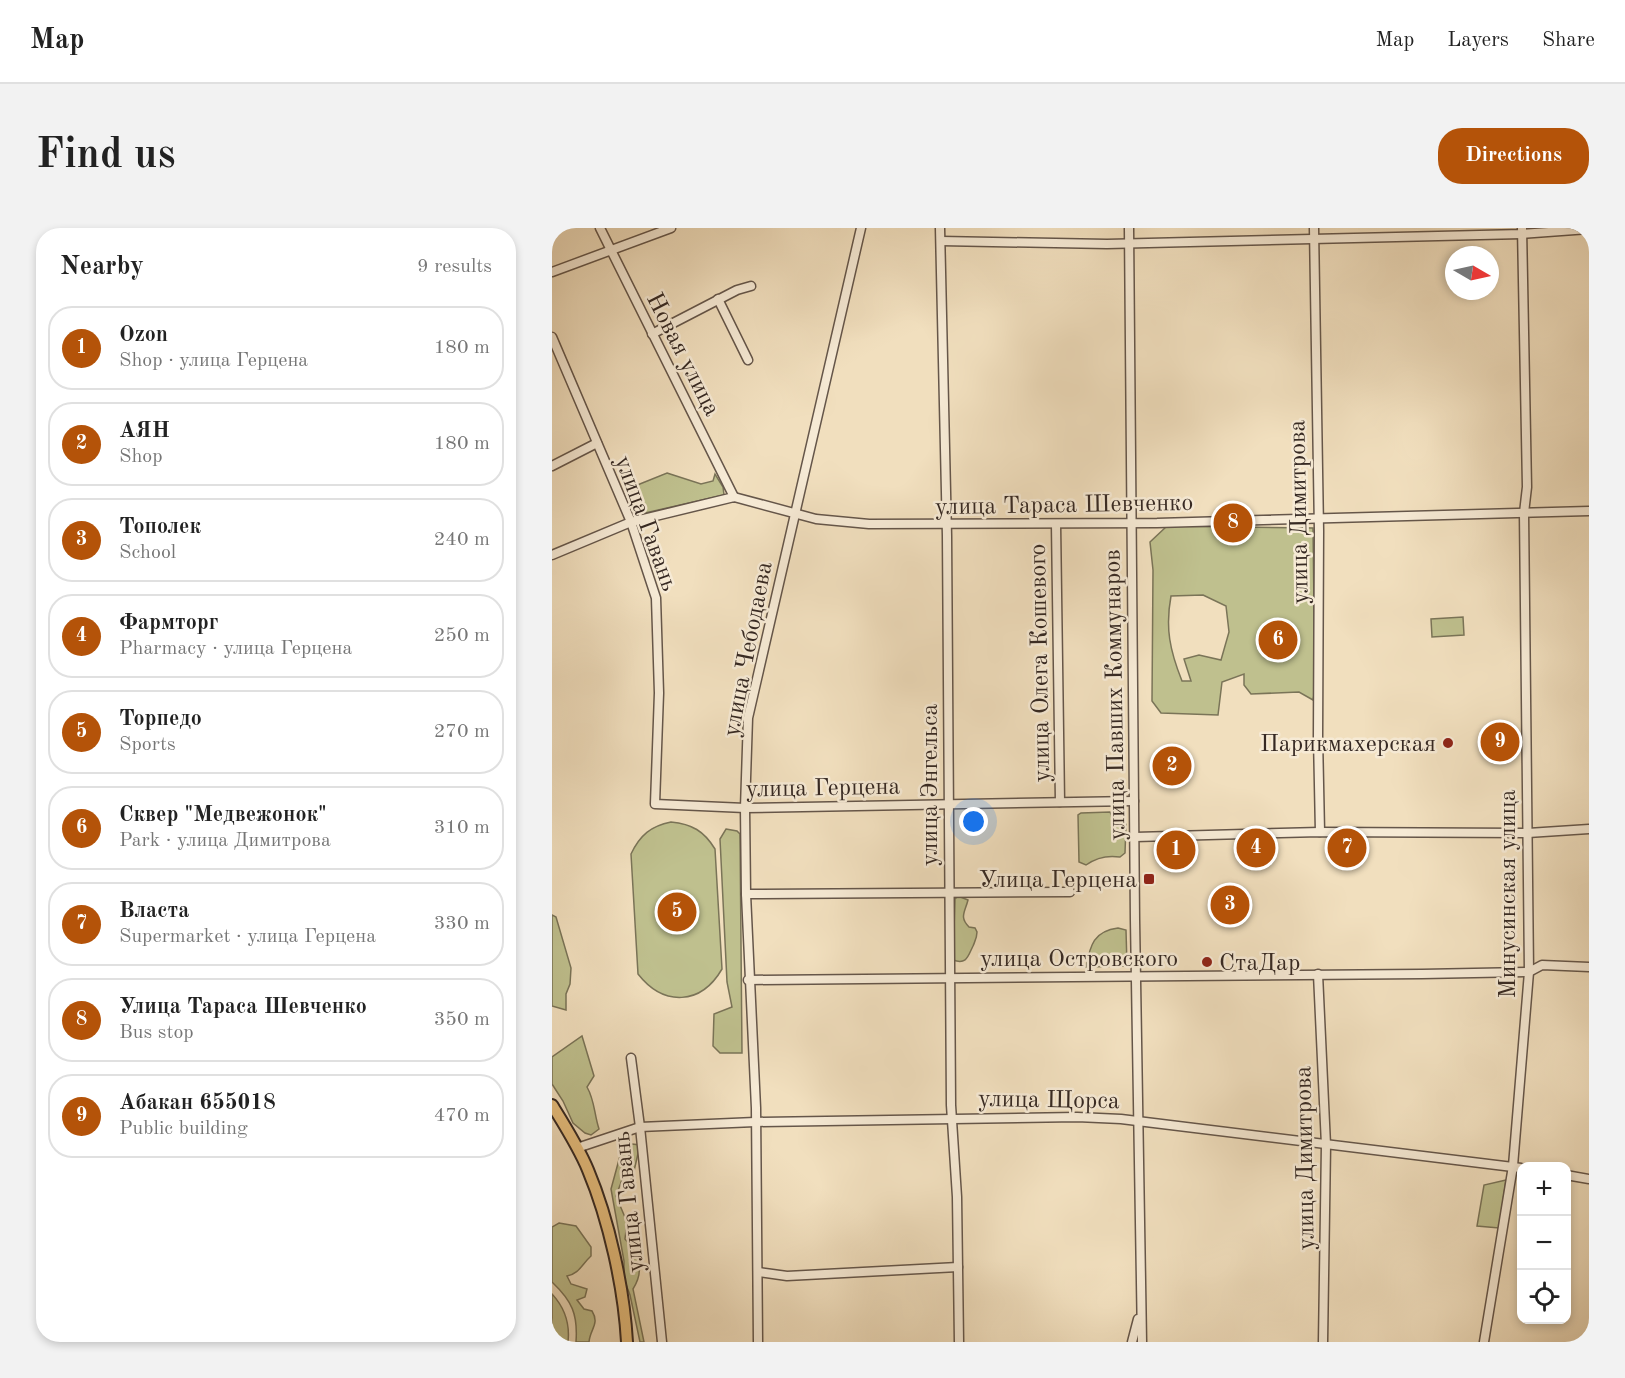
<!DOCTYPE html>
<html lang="en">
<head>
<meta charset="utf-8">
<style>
	body { margin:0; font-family:"Old Standard TT",serif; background:#f2f2f2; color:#222 }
	.controls { position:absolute; right:18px; bottom:18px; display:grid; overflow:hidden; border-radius:12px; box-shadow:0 3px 9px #0003 }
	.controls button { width:54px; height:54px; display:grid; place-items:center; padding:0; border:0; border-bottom:2px solid #e0e0e0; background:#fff; color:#222; font:30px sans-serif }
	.compass { position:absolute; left:893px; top:18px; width:54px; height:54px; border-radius:50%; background:#fff; box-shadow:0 3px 9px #0003; rotate:99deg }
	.you { position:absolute; left:422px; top:594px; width:21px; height:21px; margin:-15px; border:4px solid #fff; border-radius:50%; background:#1a73e8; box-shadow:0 0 0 9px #1a73e833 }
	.badge { display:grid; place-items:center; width:39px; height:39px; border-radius:50%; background:#b45309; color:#fff; font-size:20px; font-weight:700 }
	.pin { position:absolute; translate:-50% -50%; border:3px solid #fff; box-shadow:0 2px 6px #0006 }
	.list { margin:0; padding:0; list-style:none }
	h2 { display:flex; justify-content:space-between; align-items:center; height:78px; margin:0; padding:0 24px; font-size:26px }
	h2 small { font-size:20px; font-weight:400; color:#767676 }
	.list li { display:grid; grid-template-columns:39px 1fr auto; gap:18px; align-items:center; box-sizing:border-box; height:84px; margin:0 12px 12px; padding:0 12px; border:2px solid #e0e0e0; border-radius:24px }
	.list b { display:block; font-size:22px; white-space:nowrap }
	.list p { margin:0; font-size:20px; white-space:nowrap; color:#767676 }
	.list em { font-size:20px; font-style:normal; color:#767676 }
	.icon { flex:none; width:33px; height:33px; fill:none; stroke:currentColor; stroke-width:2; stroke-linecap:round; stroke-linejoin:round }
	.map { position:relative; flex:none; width:1037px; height:1114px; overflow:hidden; border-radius:24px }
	header { display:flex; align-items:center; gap:36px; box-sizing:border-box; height:84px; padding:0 30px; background:#fff; border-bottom:2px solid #e0e0e0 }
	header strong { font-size:28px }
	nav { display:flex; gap:33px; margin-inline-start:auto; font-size:21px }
	.intro { display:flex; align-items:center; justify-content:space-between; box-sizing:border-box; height:144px; padding:0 36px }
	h1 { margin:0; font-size:42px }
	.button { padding:15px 27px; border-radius:24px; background:#b45309; color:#fff; font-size:21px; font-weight:700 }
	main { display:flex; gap:36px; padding:0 36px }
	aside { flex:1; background:#fff; border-radius:24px; box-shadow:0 3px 9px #0003 }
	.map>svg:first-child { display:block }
</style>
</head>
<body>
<header>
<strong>Map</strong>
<nav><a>Map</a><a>Layers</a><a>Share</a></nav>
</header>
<div class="intro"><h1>Find us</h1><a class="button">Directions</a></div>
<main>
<aside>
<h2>Nearby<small>9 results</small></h2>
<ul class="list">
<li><span class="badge">1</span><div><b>Ozon</b><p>Shop · улица Герцена</p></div><em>180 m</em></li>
<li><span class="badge">2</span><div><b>АЯН</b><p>Shop</p></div><em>180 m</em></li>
<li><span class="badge">3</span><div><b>Тополек</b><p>School</p></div><em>240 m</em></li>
<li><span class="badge">4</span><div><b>Фармторг</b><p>Pharmacy · улица Герцена</p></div><em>250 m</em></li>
<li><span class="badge">5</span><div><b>Торпедо</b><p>Sports</p></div><em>270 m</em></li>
<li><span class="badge">6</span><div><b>Сквер &quot;Медвежонок&quot;</b><p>Park · улица Димитрова</p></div><em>310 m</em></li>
<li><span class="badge">7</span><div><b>Власта</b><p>Supermarket · улица Герцена</p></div><em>330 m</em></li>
<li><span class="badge">8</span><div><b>Улица Тараса Шевченко</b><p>Bus stop</p></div><em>350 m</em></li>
<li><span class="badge">9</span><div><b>Абакан 655018</b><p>Public building</p></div><em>470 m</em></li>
</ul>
</aside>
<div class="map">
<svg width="1037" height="1114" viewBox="0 0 1037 1114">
	<rect width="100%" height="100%" fill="#f1dfbe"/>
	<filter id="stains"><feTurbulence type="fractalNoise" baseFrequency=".00333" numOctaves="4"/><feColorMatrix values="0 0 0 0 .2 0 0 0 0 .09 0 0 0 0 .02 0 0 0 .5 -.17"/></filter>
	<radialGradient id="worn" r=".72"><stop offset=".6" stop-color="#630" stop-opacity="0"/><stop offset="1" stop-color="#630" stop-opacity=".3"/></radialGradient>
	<!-- green -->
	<g fill="#bfc08e" stroke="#7a7458" stroke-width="1.5" fill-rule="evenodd">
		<polygon points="115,245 149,256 161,253 163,246 171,259 172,267 93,285 80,276 73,262"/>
		<path d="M615,298L761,300L763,462L761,472L747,464L699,466L692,457V446L670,454L666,487L609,485L600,473L601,342L598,314ZM651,367L674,378L677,404L669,432L647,427L632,431L639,453H630C618,423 613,400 619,368Z"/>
		<polygon points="911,389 912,407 880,409 879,391"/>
		<path d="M558,584L561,591L574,596L573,625L568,629C555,627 545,629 534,637L527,634L526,587L529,585Z"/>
		<path d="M119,594C140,596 152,603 163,621L170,741C149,777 112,779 86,746L79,626C88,607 99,598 119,594Z"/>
		<polygon points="174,601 185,603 188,606 190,825 168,825 161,818 162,786 180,779 175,754 168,611"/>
		<path d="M406,668L416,672C413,684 407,689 417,699L423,700L425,704C425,710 423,713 421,718C416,728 415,737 401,732L403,671Z"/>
		<polygon points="0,687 4,689 19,740 18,756 14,766 14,782 0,778"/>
		<path d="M566,700L574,702L575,738L534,739C538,717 542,703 566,700Z"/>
		<path d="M30,808L42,848L35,859C43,873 42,886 47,901L39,907L33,905L21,895L11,873L0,856V829Z"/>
		<path d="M80,916L88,917L82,943L73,944L64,968L75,994L73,1011C87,1027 93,1042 81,1061L92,1114H88L78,1067L72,1051V1033L59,961L68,928Z"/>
		<polygon points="954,952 947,1000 925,998 932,957"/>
		<path d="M7,995L24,998L39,1019V1028C30,1036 27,1046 15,1048L19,1056L35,1061L33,1069L25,1072L32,1081L40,1083C48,1096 38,1101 37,1114H24C26,1086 20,1073 0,1054V999Z"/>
		<path d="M0,1066C12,1079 18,1096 16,1114H0Z"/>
	</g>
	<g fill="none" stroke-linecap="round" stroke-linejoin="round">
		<defs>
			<g id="minor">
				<polyline points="48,0 182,269"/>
				<polyline points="388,0 395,308 399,877 405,969 407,1114"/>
				<polyline points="577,0 583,692 590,1114"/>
				<polyline points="762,0 767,303 766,509 768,604"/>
				<polyline points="389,13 555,16 970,6 1037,1"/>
				<polyline points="0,44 119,0"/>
				<polyline points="166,71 196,132"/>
				<polyline points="100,106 185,62 199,58"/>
				<polyline points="0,109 79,294 104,370 107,465 103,576 193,580 582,573"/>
				<polyline points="0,238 45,215"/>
				<polyline points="504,296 508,574"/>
				<polyline points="0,327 79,294 182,269 264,291 317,296 605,295 1037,283"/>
				<polyline points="583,609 768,604 976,605 1037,601"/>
				<polyline points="194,666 518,664"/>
				<polyline points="766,746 774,917 771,1114"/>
				<polyline points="196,752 870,746 977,744 990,737 1037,739"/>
				<polyline points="79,830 88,899 110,1114"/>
				<polyline points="25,920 88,899 203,894 525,889 569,891 969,940"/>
				<polyline points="1014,947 1037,951"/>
				<polyline points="206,1044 235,1048 406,1039"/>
				<polyline points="206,1114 204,880 194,666 193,580 196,490 309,0"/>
				<polyline points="580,1114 586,1091"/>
				<polyline points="932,1114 961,938 977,744 972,285 975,259 970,0"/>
			</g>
			<path id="major" d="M0,877C13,898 27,920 36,942C57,992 72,1060 75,1114"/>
		</defs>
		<!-- minor casing -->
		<use href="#minor" stroke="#65564a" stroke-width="11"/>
		<!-- major casing -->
		<use href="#major" stroke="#362923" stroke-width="14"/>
		<!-- minor -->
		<use href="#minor" stroke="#f6ead5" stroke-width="8"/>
		<!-- major -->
		<use href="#major" stroke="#e8c07f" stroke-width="10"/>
	</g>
	<!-- markers -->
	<g fill="#8f2418" stroke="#f6ead5" stroke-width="2">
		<circle cx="896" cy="515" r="6"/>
		<rect x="591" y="645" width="12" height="12" rx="3"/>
		<circle cx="655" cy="734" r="6"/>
	</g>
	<g text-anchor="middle" stroke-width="5" stroke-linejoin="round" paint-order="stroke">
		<!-- street labels -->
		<g font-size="24" fill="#362923" stroke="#f6ead5">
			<text transform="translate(132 126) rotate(63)" y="8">Новая улица</text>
			<text transform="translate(512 276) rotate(-1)" y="8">улица Тараса Шевченко</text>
			<text transform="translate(746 284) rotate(-91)" y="8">улица Димитрова</text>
			<text transform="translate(95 295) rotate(70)" y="8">улица Гавань</text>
			<text transform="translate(195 421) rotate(-79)" y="8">улица Чебодаева</text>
			<text transform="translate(487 435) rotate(-91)" y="8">улица Олега Кошевого</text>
			<text transform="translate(562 467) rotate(-91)" y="8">улица Павших Коммунаров</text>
			<text transform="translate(377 557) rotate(-90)" y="8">улица Энгельса</text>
			<text transform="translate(271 559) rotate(-1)" y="8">улица Герцена</text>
			<text transform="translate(955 666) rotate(-90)" y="8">Минусинская улица</text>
			<text x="527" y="738">улица Островского</text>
			<text transform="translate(497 871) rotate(1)" y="8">улица Щорса</text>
			<text transform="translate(752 930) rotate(-91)" y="8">улица Димитрова</text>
			<text transform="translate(76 974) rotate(-96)" y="8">улица Гавань</text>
		</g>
		<!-- poi labels -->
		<g font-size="24" fill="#362923" stroke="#f6ead5" text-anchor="end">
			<text x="884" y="523">Парикмахерская</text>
			<text x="585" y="659">Улица Герцена</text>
			<text x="667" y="742" text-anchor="start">СтаДар</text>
		</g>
	</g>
	<rect width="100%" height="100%" filter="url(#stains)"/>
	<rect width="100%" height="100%" fill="url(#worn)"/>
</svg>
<div class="controls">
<button>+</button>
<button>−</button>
<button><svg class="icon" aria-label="locate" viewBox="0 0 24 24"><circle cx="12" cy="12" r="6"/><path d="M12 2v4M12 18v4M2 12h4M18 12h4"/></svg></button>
</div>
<svg class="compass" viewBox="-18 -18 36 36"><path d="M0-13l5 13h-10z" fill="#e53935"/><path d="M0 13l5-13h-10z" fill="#767676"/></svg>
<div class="you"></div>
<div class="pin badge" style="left:624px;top:622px">1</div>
<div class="pin badge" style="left:620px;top:538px">2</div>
<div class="pin badge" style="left:678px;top:677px">3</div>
<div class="pin badge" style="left:704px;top:620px">4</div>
<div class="pin badge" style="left:125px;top:684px">5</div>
<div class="pin badge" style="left:726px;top:412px">6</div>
<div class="pin badge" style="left:795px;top:620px">7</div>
<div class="pin badge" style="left:681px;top:295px">8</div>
<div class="pin badge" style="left:948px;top:514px">9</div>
</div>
</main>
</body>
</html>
